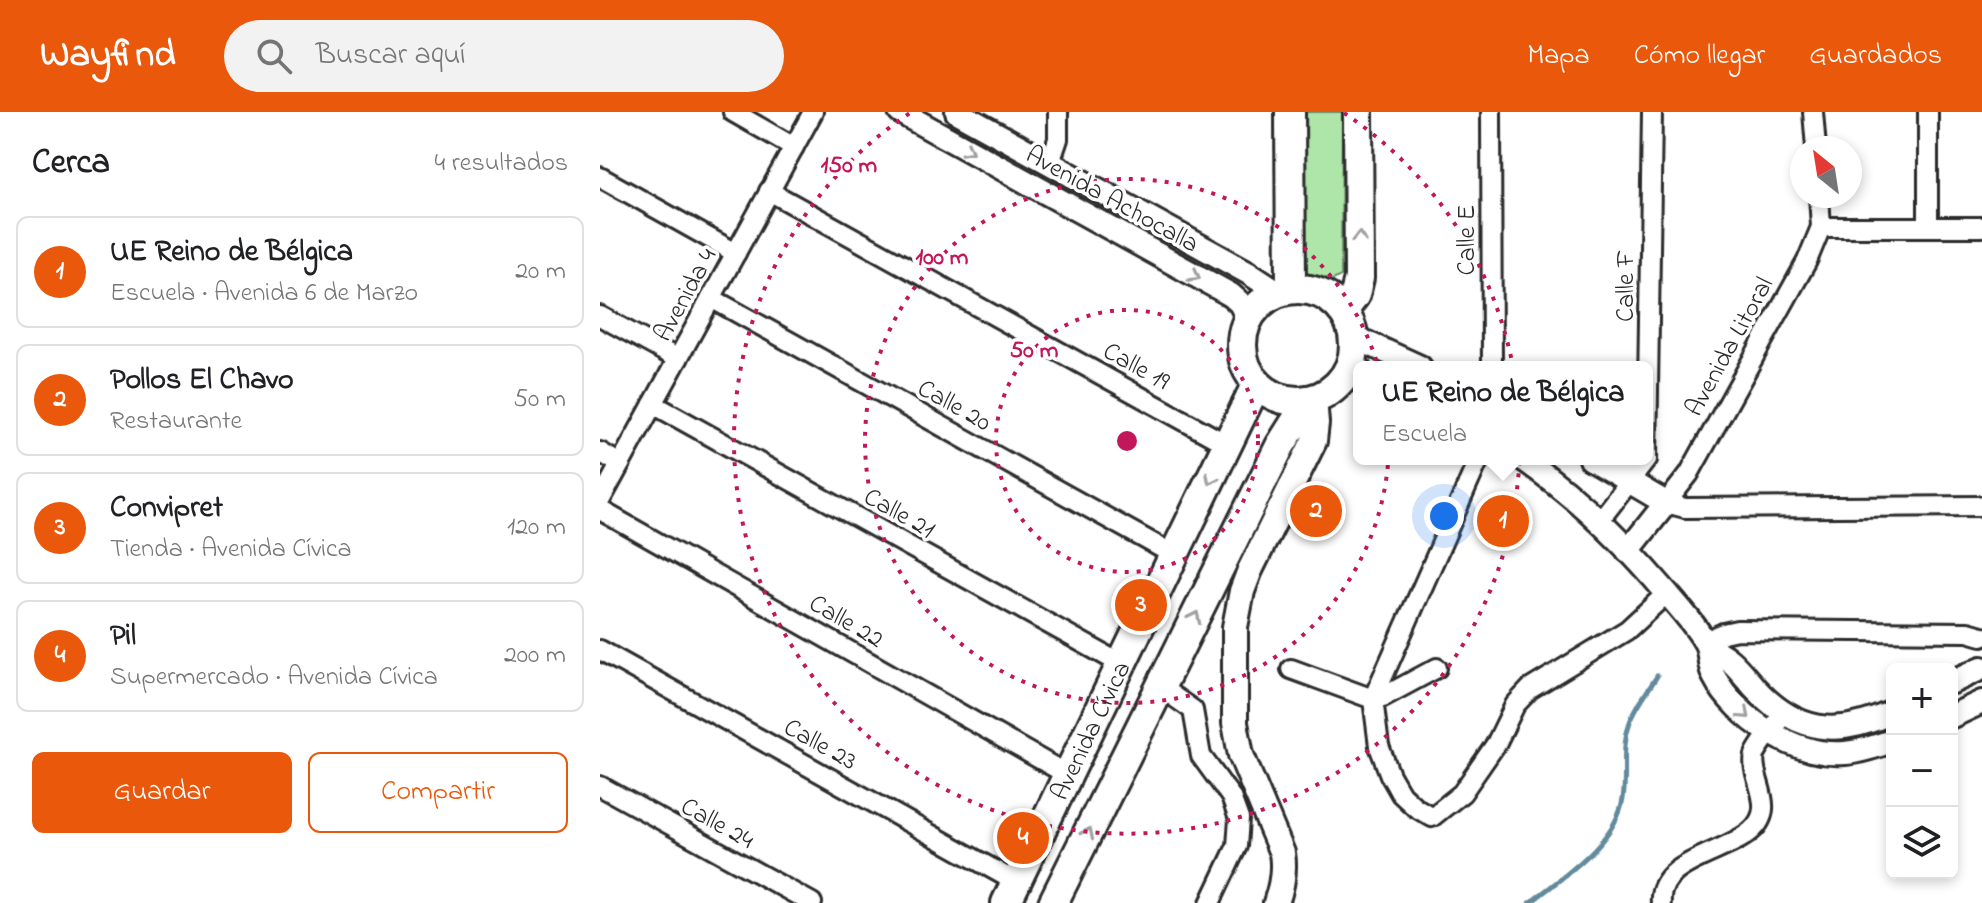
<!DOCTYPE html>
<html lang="es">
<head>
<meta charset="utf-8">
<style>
	body { margin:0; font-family:"Indie Flower",sans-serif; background:#f2f2f2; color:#202124 }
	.controls { position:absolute; right:24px; bottom:24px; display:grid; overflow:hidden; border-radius:12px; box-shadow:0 4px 12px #0003 }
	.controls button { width:72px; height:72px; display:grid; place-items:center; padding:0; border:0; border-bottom:2px solid #e0e0e0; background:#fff; color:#202124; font:40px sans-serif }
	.compass { position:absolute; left:1190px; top:24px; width:72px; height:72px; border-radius:50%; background:#fff; box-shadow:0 4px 12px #0003; rotate:330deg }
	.you { position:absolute; left:844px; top:404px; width:28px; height:28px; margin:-20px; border:6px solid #fff; border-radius:50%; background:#1a73e8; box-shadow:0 0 0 12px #1a73e833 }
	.badge { display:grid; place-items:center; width:52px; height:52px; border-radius:50%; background:#ea580c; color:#fff; font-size:26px; font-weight:700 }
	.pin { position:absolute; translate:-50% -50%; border:4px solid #fff; box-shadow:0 2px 8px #0006 }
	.popup { position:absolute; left:753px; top:249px; width:300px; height:104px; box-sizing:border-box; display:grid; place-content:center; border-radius:12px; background:#fff; filter:drop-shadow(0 2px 6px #0005); font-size:26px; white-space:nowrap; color:#757577 }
	.popup b { font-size:30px; color:#202124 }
	.popup::after { content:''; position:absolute; left:50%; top:100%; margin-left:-16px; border:16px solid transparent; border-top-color:#fff }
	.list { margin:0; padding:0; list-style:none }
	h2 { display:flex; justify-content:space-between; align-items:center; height:104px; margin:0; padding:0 32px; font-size:34px }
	h2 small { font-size:26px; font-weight:400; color:#757577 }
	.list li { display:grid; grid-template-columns:52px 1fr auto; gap:24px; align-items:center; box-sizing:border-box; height:112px; margin:0 16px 16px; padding:0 16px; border:2px solid #e0e0e0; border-radius:12px }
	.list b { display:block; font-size:30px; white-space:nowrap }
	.list p { margin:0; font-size:26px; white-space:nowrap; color:#757577 }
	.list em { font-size:26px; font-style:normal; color:#757577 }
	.actions { display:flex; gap:16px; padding:24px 32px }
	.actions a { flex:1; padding:18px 0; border:2px solid #ea580c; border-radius:12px; text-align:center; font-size:28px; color:#ea580c }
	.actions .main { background:#ea580c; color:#fff }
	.icon { flex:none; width:44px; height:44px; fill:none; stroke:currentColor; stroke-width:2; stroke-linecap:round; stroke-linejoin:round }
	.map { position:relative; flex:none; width:1382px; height:791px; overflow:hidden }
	header { display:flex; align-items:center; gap:48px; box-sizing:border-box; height:112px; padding:0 40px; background:#ea580c; color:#fff }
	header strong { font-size:38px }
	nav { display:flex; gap:44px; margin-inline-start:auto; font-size:28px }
	.search { width:560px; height:72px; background:#f2f2f2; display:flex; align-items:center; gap:20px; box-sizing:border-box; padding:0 28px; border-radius:44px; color:#757577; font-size:30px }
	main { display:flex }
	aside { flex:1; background:#fff }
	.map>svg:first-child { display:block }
</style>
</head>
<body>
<header>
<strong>Wayfind</strong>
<div class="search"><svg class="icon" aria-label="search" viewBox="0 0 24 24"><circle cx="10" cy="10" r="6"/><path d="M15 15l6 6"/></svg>Buscar aquí</div>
<nav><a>Mapa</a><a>Cómo llegar</a><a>Guardados</a></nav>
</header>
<main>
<aside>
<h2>Cerca<small>4 resultados</small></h2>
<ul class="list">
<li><span class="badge">1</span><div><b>UE Reino de Bélgica</b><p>Escuela · Avenida 6 de Marzo</p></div><em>20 m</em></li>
<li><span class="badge">2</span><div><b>Pollos El Chavo</b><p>Restaurante</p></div><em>50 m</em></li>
<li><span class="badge">3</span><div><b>Convipret</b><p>Tienda · Avenida Cívica</p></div><em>120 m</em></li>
<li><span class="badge">4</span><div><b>Pil</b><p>Supermercado · Avenida Cívica</p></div><em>200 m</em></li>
</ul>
<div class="actions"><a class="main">Guardar</a><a>Compartir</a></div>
</aside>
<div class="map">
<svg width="1382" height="791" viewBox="0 0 1382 791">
	<rect width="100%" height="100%" fill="#fff"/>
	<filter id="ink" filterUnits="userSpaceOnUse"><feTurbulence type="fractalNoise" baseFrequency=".0125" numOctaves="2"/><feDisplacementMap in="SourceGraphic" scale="16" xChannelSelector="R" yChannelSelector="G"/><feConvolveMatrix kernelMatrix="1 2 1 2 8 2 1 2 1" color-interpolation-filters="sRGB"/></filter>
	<g filter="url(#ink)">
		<!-- green -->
		<polygon fill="#aee5a8" stroke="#6c886a" stroke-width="2" points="701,0 742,0 741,164 731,169 710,165 701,152"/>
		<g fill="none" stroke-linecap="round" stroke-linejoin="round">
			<!-- stream -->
			<path stroke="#628a9c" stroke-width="5" d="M930,791C961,766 1017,729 1023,687C1027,663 1021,636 1029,613C1034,596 1048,579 1057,564"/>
			<defs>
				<g id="minor">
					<polyline points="133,0 194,35"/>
					<polyline points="891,0 892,255"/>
					<polyline points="1213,0 1216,36"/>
					<polyline points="1328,0 1328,114"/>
					<polyline points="450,51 458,27 458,0"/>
					<polyline points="0,65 136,141"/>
					<polyline points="169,79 628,333"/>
					<polyline points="1219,84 1221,115 1207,149 1089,362 1066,391 1085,396 1382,394"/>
					<polyline points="1221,115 1382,115"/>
					<polyline points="111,186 574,443"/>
					<polyline points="0,204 78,247"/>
					<polyline points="53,292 521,552"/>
					<polyline points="0,340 20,352"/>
					<polyline points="879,347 773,587 779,634 790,663 801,682 815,695 832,705 862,681 896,632 915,593 930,577 1027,518 1067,481"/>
					<polyline points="1047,347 1052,0"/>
					<polyline points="0,389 213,0"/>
					<polyline points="0,398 468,663"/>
					<polyline points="998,410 1047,347"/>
					<polyline points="1104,530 1123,521 1137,518 1368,520 1382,524"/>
					<polyline points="0,538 416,770"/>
					<polyline points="691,557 773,587 783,585 837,556"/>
					<polyline points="560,575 593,598 601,644 631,685 639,707 637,734 610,791"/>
					<polyline points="0,674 212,791"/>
					<path d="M1061,791C1057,749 1125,742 1151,719C1179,695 1149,666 1155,643C1158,634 1177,612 1183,602"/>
				</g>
				<g id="tertiary">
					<polyline points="300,0 631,183 640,191 648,207"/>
					<polyline points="357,0 649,161 678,180"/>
					<polyline points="754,225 820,255"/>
					<polyline points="751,252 759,257"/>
					<path d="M923,347C975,383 1025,432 1066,480C1078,494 1100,518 1107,534C1110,543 1109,555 1114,564C1136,607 1196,645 1245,641C1261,640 1277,634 1292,629"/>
					<polyline points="991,347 1066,391 1028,439"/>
					<path d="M1108,536C1128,542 1140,559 1154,575C1196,621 1237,626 1292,600"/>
					<polyline points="1352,570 1382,556"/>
					<polyline points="1352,604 1382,590"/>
				</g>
				<path id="secondary" d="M676,791C682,774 685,759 682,741L641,643L635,611V515L642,479L650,458L714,329L716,311L714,287"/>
				<g id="primary">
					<polyline points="690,0 691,176"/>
					<circle cx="698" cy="233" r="56"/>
					<polyline points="743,199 755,183 759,166 758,0"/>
					<path id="s1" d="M406,791L657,271"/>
					<polyline points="453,791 680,334 709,288"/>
				</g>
			</defs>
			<!-- minor casing -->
			<use href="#minor" stroke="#2b2b2b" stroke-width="24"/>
			<!-- tertiary casing -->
			<use href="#tertiary" stroke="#2b2b2b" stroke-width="28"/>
			<!-- secondary casing -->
			<use href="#secondary" stroke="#2b2b2b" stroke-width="30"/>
			<!-- primary casing -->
			<use href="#primary" stroke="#2b2b2b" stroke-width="34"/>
			<!-- minor -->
			<use href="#minor" stroke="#fff" stroke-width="18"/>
			<!-- tertiary -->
			<use href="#tertiary" stroke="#fff" stroke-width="22"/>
			<!-- secondary -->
			<use href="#secondary" stroke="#fff" stroke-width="24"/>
			<!-- primary -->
			<use href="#primary" stroke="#fff" stroke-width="28"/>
		</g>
		<!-- one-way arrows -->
		<defs><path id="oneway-chevron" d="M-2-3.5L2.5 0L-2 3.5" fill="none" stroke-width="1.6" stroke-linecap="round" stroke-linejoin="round" transform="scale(2)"/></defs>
		<g stroke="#a0a0a0">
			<use href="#oneway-chevron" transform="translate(368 38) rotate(29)"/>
			<use href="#oneway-chevron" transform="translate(759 125) rotate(-90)"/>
			<use href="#oneway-chevron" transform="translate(595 164) rotate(29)"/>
			<use href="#oneway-chevron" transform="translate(611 367) rotate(116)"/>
			<use href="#oneway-chevron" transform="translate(595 505) rotate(-64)"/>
			<use href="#oneway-chevron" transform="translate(1145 602) rotate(42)"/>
			<use href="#oneway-chevron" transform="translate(488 721) rotate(-64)"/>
		</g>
	</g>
	<!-- distance rings -->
	<g fill="none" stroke="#c2185b" stroke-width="4" stroke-dasharray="4 8">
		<circle cx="527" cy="329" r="131"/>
		<circle cx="527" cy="329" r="262"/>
		<path d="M744 1A393 393 0 1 1 310 1"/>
	</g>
	<g text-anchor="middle" stroke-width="7" stroke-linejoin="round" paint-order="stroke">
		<!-- street labels -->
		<g font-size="26" fill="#2b2b2b" stroke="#fff">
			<text transform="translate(513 86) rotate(29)" y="9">Avenida Achocalla</text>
			<text transform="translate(865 128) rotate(-90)" y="9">Calle E</text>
			<text transform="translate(1024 174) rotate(-90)" y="9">Calle F</text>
			<text transform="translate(84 182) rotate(-61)" y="9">Avenida 4</text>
			<text transform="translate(1128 234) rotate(-61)" y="9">Avenida Litoral</text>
			<text transform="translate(537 253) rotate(29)" y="9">Calle 19</text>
			<text transform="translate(355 292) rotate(29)" y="9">Calle 20</text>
			<text transform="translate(300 400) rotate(29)" y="9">Calle 21</text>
			<text transform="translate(247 508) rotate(30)" y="9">Calle 22</text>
			<text dy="9" stroke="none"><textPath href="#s1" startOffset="192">Avenida Cívica</textPath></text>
			<text transform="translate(221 631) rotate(29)" y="9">Calle 23</text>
			<text transform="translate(118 710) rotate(29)" y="9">Calle 24</text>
		</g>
	</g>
	<circle cx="527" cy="329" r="12" fill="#c2185b" stroke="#fff" stroke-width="4"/>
	<g font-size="24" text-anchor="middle" font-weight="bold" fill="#c2185b" stroke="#fff" stroke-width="7" stroke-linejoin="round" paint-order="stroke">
		<text x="249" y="60">150 m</text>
		<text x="342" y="152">100 m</text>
		<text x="434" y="245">50 m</text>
	</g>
</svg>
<div class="controls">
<button>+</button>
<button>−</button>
<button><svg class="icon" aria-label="layers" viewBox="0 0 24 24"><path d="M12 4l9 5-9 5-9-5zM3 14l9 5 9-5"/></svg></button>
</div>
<svg class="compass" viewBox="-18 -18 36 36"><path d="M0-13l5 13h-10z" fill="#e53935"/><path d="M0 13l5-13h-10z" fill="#757577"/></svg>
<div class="you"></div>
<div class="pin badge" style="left:903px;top:409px">1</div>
<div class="popup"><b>UE Reino de Bélgica</b>Escuela</div>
<div class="pin badge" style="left:716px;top:399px">2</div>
<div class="pin badge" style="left:541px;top:493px">3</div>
<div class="pin badge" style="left:423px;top:726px">4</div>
</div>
</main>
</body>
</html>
